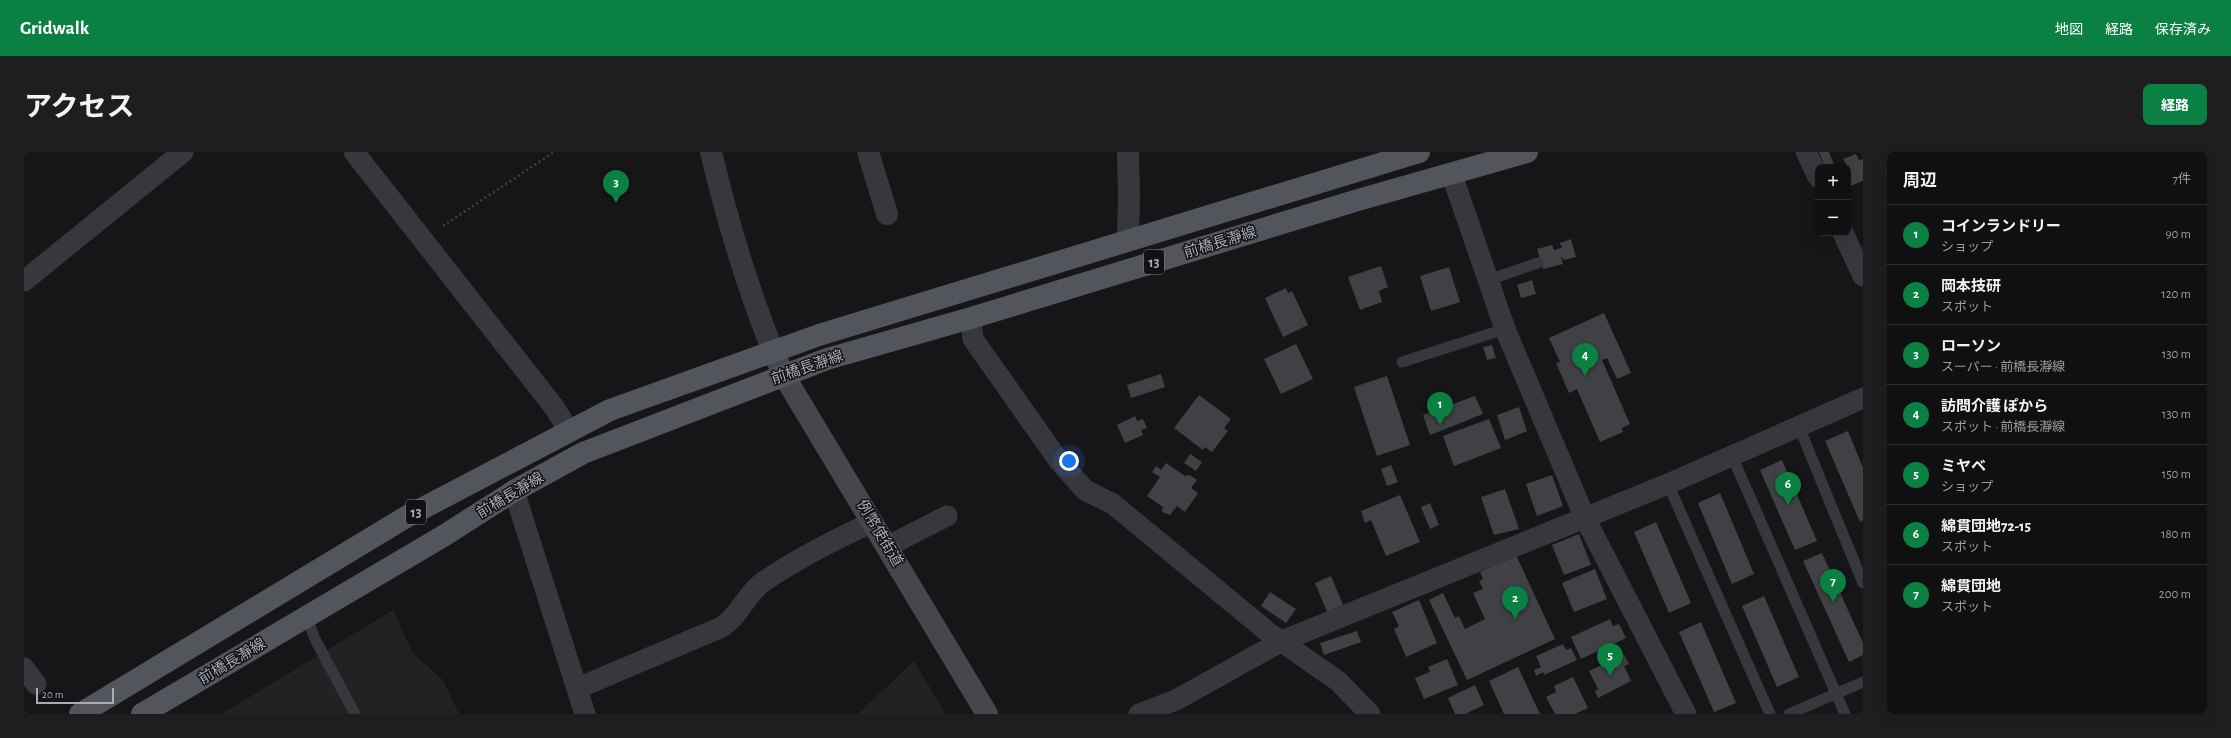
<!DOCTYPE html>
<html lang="ja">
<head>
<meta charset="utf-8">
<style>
	body { margin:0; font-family:"Alegreya Sans","Noto Sans JP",sans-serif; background:#1e1e20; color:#f1f3f6 }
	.controls { position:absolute; right:12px; top:12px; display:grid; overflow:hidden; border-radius:8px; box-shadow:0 4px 16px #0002 }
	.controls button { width:36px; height:36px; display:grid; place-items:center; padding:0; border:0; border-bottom:1px solid #303032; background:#101012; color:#f1f3f6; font:20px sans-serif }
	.scale { position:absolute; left:12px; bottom:10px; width:78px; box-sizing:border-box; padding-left:4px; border:2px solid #a8adb8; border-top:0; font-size:11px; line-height:14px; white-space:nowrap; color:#a8adb8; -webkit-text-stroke:3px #111113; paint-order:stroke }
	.you { position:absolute; left:1045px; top:309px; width:14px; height:14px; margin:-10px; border:3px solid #fff; border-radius:50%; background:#1a73e8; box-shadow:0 0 0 6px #1a73e833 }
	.badge { display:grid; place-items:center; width:26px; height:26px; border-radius:50%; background:#0b8043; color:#fff; font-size:13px; font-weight:700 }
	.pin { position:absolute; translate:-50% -33px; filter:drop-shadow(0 1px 2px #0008) }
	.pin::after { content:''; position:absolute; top:21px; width:14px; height:12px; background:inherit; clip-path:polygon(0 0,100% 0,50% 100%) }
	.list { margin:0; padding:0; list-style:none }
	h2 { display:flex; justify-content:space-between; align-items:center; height:52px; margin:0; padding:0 16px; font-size:17px }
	h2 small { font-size:13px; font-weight:400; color:#9c9d9f }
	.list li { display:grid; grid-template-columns:26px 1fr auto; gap:12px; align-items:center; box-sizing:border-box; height:60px; padding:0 16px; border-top:1px solid #303032 }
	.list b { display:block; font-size:15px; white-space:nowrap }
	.list p { margin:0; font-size:13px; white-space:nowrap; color:#9c9d9f }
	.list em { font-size:13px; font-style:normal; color:#9c9d9f }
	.map { position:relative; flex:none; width:1839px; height:562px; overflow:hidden; border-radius:8px }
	header { display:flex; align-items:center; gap:24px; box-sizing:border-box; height:56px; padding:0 20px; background:#0b8043; color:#fff }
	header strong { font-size:19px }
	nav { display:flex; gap:22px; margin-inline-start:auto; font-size:14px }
	.intro { display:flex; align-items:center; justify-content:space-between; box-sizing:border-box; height:96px; padding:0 24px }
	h1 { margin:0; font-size:28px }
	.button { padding:10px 18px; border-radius:8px; background:#0b8043; color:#fff; font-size:14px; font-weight:700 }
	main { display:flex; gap:24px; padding:0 24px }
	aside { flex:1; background:#101012; border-radius:8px; box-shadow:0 4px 16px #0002 }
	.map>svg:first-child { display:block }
</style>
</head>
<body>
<header>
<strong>Gridwalk</strong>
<nav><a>地図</a><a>経路</a><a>保存済み</a></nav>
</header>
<div class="intro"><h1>アクセス</h1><a class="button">経路</a></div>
<main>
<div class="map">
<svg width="1839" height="562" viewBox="0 0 1839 562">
	<rect width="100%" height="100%" fill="#161618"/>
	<!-- built -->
	<g fill="#222225">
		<polygon points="369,458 388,500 419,528 435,562 198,562"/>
		<polygon points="890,509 922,562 834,562"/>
	</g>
	<!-- building -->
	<g fill="#404145">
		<polygon points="1795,0 1805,0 1811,15 1801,15"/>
		<polygon points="1832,2 1835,8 1839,7 1839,29 1824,35 1824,15 1819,7"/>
		<polygon points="1547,87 1552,105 1540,108 1537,104 1539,112 1519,117 1513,97 1528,93 1530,98 1538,96 1536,91"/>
		<polygon points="1357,114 1364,135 1355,139 1358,150 1336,158 1324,125"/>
		<polygon points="1425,115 1436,150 1407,159 1396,124"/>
		<polygon points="1508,128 1512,142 1497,146 1493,133"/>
		<polygon points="1262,136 1264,141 1268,139 1284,173 1259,185 1241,146"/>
		<polygon points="1580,161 1607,221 1593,227 1583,206 1578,208 1606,272 1598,276 1599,280 1576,290 1553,237 1545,241 1532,211 1536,210 1525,186"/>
		<polygon points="1272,192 1289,227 1257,242 1240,207"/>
		<polygon points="1468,193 1472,206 1463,208 1459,195"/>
		<polygon points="1137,222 1141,235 1107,246 1103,233"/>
		<polygon points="1363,224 1386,293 1353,304 1330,235"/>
		<polygon points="1175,243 1207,267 1200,276 1204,279 1188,300 1181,295 1179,298 1150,276"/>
		<polygon points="1451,244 1459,262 1406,283 1399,263"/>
		<polygon points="1495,255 1503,279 1481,288 1473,263"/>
		<polygon points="1111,264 1113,269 1119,267 1123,276 1117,278 1119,283 1101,291 1093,273"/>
		<polygon points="1465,267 1477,296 1430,314 1419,284"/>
		<polygon points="1824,279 1839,316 1839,368 1836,370 1801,289"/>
		<polygon points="1166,302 1178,310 1172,319 1160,311"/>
		<polygon points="1758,308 1793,389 1771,398 1736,318"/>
		<polygon points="1142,311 1161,324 1166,323 1173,328 1167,336 1174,341 1161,360 1153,354 1146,363 1138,360 1139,355 1123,344 1136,325 1128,320 1132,314 1137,318"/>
		<polygon points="1367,313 1374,330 1363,334 1357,317"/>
		<polygon points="1528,323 1539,354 1513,364 1502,332"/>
		<polygon points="1481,337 1495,377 1470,383 1457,345"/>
		<polygon points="1696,341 1730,422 1708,432 1674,351"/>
		<polygon points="1376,343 1396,390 1362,404 1347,368 1341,371 1337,359"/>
		<polygon points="1406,351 1415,373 1406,377 1397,355"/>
		<polygon points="1632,370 1667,451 1645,461 1610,380"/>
		<polygon points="1555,382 1567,413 1540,423 1528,393"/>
		<polygon points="1798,401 1839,491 1839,503 1825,510 1779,409"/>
		<polygon points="1492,403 1531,487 1443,528 1405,448 1419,441 1431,466 1435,464 1441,477 1461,467 1449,441 1459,437 1455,429 1459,427 1456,420"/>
		<polygon points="1571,417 1583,447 1550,460 1538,431"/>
		<polygon points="1307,424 1319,453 1303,460 1291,431"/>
		<polygon points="1246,440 1272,457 1262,471 1237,454"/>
		<polygon points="1740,444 1775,525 1753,535 1718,454"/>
		<polygon points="1395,448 1413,491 1382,505 1370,477 1375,474 1368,460"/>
		<polygon points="1586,467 1589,474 1595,472 1602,486 1557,507 1547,485"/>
		<polygon points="1677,470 1712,551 1690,560 1655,480"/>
		<polygon points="1333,479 1337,490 1300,503 1296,491"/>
		<polygon points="1539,492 1542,498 1547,496 1553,508 1520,523 1519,520 1512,524 1510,518 1517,515 1512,504"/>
		<polygon points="1600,502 1605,512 1600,514 1607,529 1574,546 1571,539 1574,537 1565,519"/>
		<polygon points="1423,507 1434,533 1400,547 1391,526 1406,520 1404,515"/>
		<polygon points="1494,515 1516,562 1480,562 1465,529"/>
		<polygon points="1549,525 1564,556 1551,562 1531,562 1522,545 1532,540 1530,534"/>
		<polygon points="1451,533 1460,553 1441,562 1431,562 1424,546"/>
	</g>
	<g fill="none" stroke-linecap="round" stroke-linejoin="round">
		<!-- path -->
		<polyline stroke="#3d3f44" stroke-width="2.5" stroke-dasharray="2 3" stroke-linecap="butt" points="419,74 530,0"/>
		<!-- service -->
		<g stroke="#37383d" stroke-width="11">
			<polyline points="1464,128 1514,111"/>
			<polyline points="1378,210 1481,177"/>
			<polyline points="1775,275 1839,431"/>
			<polyline points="1708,304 1821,562"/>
			<polyline points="1644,332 1746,562"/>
			<polyline points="282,465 292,489 331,562"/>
			<polyline points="1765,562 1839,530"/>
		</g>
		<!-- minor -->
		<g stroke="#37383d" stroke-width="21">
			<polyline points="330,0 530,255 545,279"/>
			<polyline points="1782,0 1794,25"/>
			<polyline points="1428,23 1481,177 1561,366 1662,562"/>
			<polyline points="1819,81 1839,124"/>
			<polyline points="0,129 159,0"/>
			<polyline points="947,166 949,187 1035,309 1061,338 1089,352 1245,481 1314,529 1346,562"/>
			<polyline points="490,339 561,562"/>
			<polyline points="864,394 923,364"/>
			<polyline points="0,516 12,532"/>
			<path d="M554,536L698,475C716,463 722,442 739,430C771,408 814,386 849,370"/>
			<polyline points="1115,562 1152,548 1258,489 1644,332 1839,246"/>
		</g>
		<!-- tertiary -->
		<g stroke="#37383d" stroke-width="22">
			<path d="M687,0C703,67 723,135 749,199"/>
			<polyline points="844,0 863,62"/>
			<polyline points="1104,88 1105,44 1104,0"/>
		</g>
		<!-- secondary -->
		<polyline stroke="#45474d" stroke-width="22" points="749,199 759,222 963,562"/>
		<!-- primary -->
		<g stroke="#53555c" stroke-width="22">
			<polyline points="56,562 382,365 586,258 795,183 1395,0"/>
			<polyline points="118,562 421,383 490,339 559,301 803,207 947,166 1334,48 1503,0"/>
		</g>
	</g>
	<g text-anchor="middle" stroke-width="3" stroke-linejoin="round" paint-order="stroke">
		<!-- shield labels -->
		<g fill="#111113" stroke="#7b7e86" stroke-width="1">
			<rect x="1120" y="98" width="20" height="24" rx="3"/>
			<rect x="382" y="348" width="20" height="24" rx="3"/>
		</g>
		<g font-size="14" font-weight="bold" fill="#a8adb8">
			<text x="1130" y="115">13</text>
			<text x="392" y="365">13</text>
		</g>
		<!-- street labels -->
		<g font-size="15" fill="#a8adb8" stroke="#111113">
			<text transform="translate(1196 90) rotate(-17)" y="5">前橋長瀞線</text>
			<text transform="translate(783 215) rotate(-19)" y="5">前橋長瀞線</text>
			<text transform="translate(486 343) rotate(-31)" y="5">前橋長瀞線</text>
			<text transform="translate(856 381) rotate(59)" y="5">例幣使街道</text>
			<text transform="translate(208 509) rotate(-31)" y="5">前橋長瀞線</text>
		</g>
	</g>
</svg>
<div class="controls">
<button>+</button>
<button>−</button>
</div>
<div class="scale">20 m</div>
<div class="you"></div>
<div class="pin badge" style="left:1416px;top:273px">1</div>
<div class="pin badge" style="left:1491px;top:467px">2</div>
<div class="pin badge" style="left:592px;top:51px">3</div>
<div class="pin badge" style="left:1561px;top:224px">4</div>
<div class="pin badge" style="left:1586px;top:524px">5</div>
<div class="pin badge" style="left:1764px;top:353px">6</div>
<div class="pin badge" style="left:1809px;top:450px">7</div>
</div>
<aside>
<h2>周辺<small>7件</small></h2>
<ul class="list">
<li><span class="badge">1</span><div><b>コインランドリー</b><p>ショップ</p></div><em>90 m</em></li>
<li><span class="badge">2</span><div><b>岡本技研</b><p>スポット</p></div><em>120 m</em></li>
<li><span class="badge">3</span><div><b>ローソン</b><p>スーパー · 前橋長瀞線</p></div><em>130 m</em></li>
<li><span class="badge">4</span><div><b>訪問介護 ぽから</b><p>スポット · 前橋長瀞線</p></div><em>130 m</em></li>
<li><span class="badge">5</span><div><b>ミヤベ</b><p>ショップ</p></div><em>150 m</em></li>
<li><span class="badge">6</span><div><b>綿貫団地72-15</b><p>スポット</p></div><em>180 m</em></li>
<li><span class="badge">7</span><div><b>綿貫団地</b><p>スポット</p></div><em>200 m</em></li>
</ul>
</aside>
</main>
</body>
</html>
